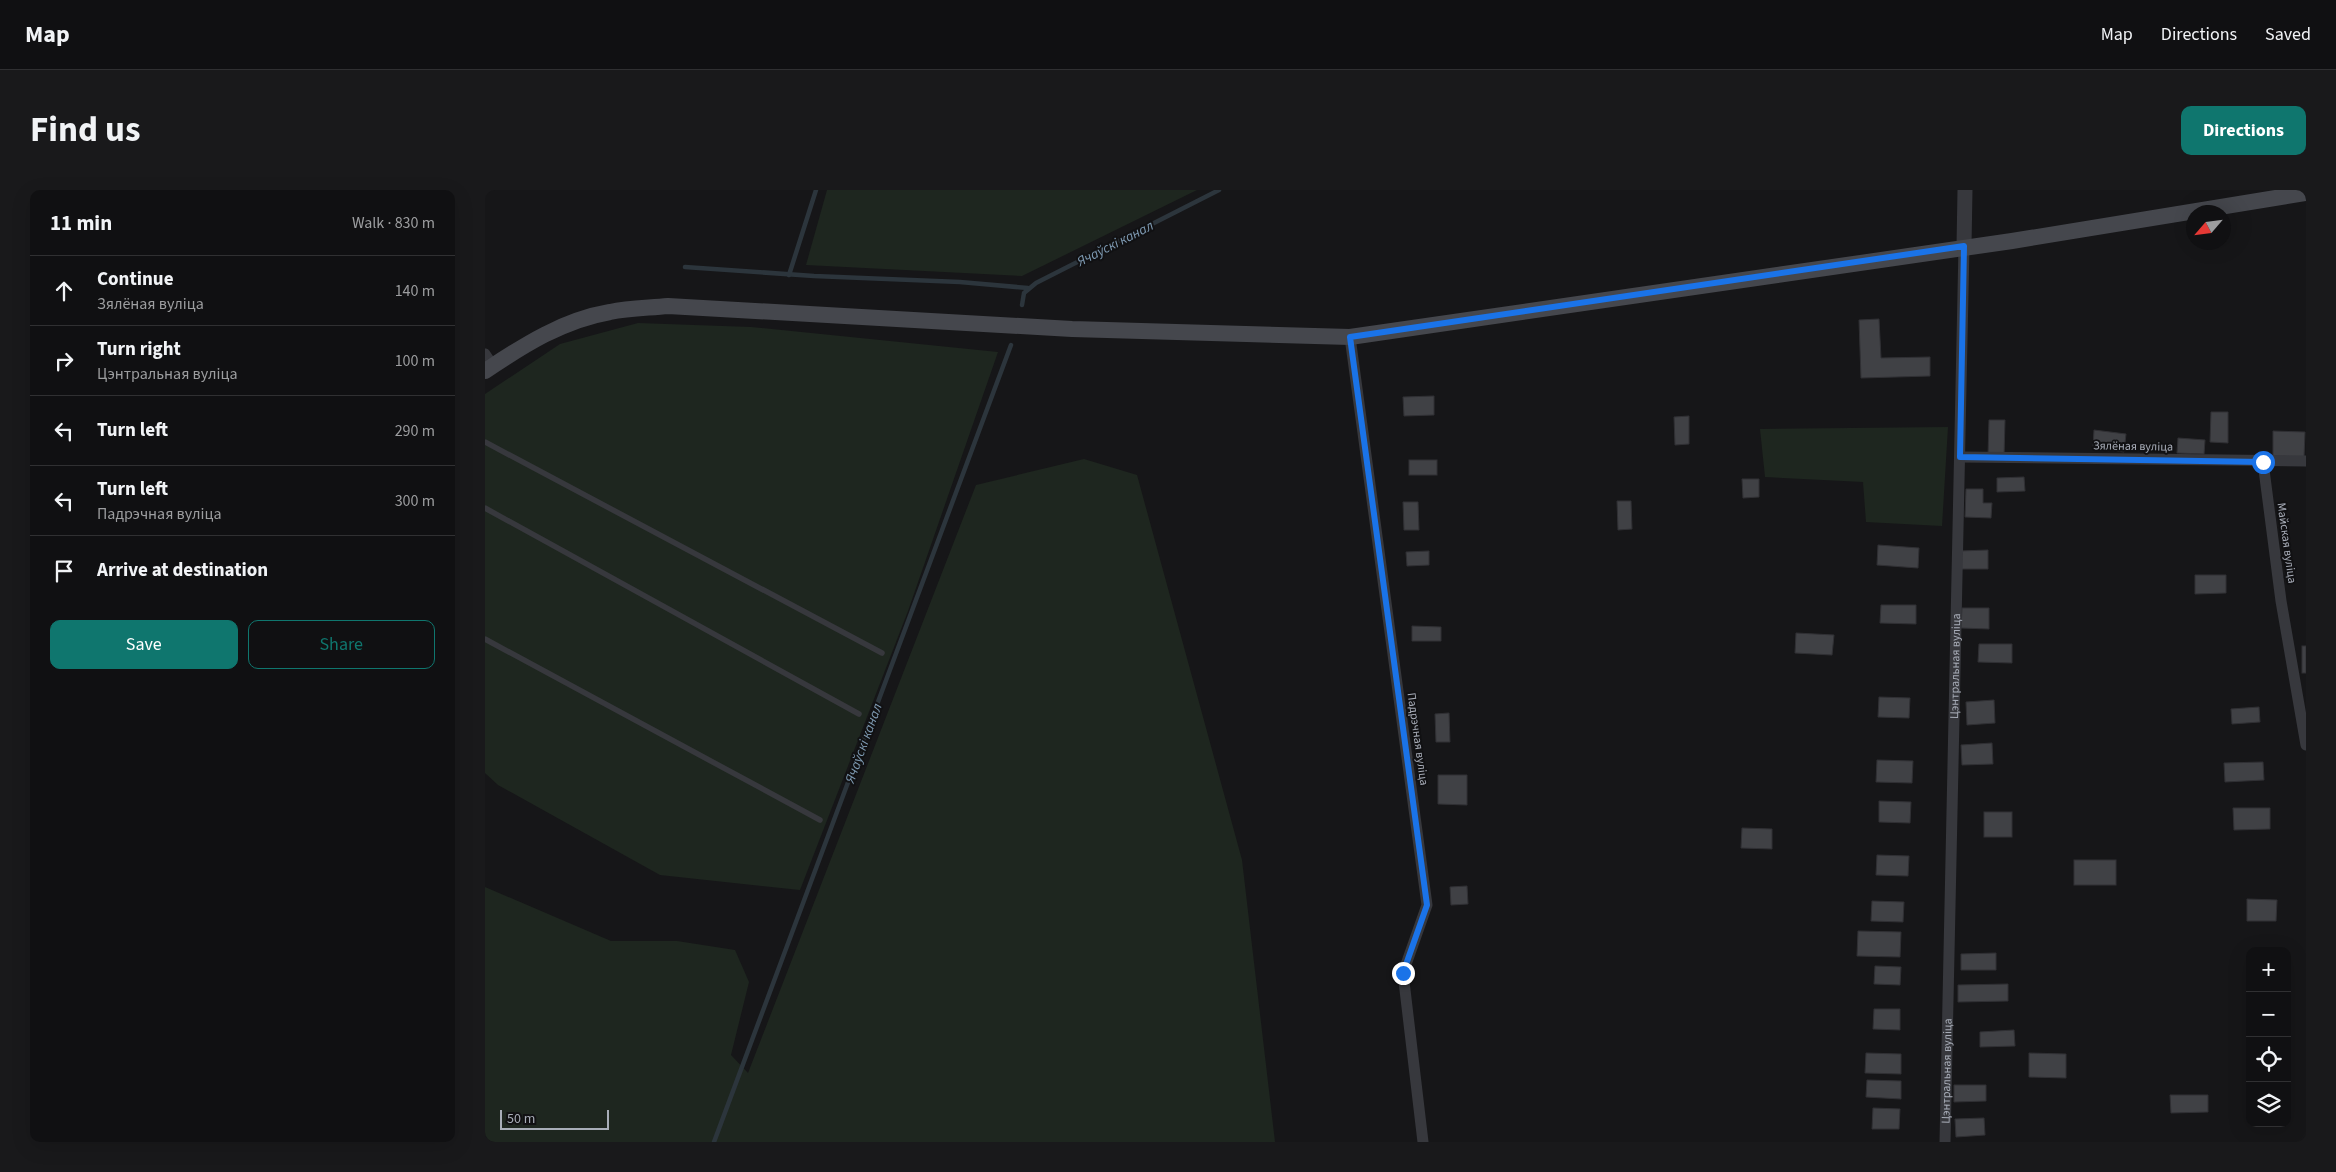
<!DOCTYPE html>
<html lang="en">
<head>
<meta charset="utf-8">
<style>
	body { margin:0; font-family:"Source Sans 3",sans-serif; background:#19191b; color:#f1f3f6 }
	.controls { position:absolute; right:15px; bottom:15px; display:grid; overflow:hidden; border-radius:10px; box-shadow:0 5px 20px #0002 }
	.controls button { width:45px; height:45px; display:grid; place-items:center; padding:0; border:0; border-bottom:1px solid #303032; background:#101012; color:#f1f3f6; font:25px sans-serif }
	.compass { position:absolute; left:1701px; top:15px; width:45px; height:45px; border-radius:50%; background:#101012; box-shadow:0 5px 20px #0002; rotate:242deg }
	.scale { position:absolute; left:15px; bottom:12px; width:109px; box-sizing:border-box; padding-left:5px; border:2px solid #a8adb8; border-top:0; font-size:14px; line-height:18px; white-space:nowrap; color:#a8adb8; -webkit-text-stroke:4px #111113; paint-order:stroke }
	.stop { position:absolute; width:15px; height:15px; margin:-11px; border:4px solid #1a73e8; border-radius:50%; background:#fff }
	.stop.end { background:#1a73e8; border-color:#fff; box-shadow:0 1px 5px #0008 }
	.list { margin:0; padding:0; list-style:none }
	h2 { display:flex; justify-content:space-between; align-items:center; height:65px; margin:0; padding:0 20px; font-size:21px }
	h2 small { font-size:16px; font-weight:400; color:#9c9d9f }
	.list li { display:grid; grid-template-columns:32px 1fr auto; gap:15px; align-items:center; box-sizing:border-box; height:70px; padding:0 20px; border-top:1px solid #303032 }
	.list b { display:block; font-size:19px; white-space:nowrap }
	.list p { margin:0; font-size:16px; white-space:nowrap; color:#9c9d9f }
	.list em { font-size:16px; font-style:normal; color:#9c9d9f }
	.actions { display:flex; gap:10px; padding:15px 20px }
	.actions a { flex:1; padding:11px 0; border:1px solid #0f766e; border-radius:10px; text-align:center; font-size:18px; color:#0f766e }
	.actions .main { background:#0f766e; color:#fff }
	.icon { flex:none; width:28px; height:28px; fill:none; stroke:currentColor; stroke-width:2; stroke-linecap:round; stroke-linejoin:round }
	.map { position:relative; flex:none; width:1821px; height:952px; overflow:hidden; border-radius:10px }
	header { display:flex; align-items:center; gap:30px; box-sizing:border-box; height:70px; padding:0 25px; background:#101012; border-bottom:1px solid #303032 }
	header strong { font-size:24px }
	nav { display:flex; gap:28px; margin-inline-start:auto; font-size:18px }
	.intro { display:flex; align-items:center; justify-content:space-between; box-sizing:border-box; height:120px; padding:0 30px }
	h1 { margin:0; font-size:35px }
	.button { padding:12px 22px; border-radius:10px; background:#0f766e; color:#fff; font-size:18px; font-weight:700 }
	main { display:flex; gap:30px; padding:0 30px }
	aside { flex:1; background:#101012; border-radius:10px; box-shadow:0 5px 20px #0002 }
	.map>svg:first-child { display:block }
</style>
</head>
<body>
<header>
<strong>Map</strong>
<nav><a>Map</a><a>Directions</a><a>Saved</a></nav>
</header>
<div class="intro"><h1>Find us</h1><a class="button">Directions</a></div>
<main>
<aside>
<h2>11 min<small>Walk · 830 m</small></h2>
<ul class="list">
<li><svg class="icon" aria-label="ahead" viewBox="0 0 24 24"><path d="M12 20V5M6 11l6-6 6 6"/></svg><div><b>Continue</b><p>Зялёная вуліца</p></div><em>140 m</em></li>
<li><svg class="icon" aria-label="right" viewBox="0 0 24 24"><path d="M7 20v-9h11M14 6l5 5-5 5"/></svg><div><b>Turn right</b><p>Цэнтральная вуліца</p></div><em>100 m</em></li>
<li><svg class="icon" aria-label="left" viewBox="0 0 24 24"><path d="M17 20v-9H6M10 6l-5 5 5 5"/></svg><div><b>Turn left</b></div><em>290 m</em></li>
<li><svg class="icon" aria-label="left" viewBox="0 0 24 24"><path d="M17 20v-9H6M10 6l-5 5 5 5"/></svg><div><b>Turn left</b><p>Падрэчная вуліца</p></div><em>300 m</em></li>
<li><svg class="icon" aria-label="arrive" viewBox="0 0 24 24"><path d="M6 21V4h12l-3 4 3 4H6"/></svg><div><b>Arrive at destination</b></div></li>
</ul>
<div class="actions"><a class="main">Save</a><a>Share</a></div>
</aside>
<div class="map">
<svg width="1821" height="952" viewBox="0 0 1821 952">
	<rect width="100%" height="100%" fill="#161618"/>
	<!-- green -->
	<g fill="#1e261f">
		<polygon points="342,0 712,0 537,86 321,75"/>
		<polygon points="153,133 266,137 513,162 423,421 315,700 175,685 13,595 0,583 0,204 75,154"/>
		<polygon points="1463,237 1457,336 1381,332 1378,292 1280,287 1275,239"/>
		<polygon points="599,269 652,285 757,670 790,952 0,952 0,697 126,751 192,751 250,760 264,792 246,865 263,883 491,295"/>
	</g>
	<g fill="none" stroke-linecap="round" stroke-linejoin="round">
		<!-- stream -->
		<g stroke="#2c353c" stroke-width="4.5">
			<polyline points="200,77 329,86 475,92 543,98"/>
			<polyline points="304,85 331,0"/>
			<polyline points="537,115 539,103 551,93 734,0"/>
			<polyline points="229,952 526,155"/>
		</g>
	</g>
	<!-- building -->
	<g fill="#404145" stroke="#303034">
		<polygon points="1394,129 1396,168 1445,167 1445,186 1376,188 1374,130"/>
		<polygon points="949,206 949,225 919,226 918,207"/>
		<polygon points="1726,222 1743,222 1743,253 1725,252"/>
		<polygon points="1204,226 1204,254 1190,255 1189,227"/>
		<polygon points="1504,230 1520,230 1519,266 1503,266"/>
		<polygon points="1609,240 1641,244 1639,262 1608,258"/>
		<polygon points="1788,241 1820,242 1819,267 1788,266"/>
		<polygon points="1693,248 1720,250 1719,264 1692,263"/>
		<rect x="924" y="270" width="28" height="15"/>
		<polygon points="1539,287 1540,301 1512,302 1512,288"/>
		<polygon points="1257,289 1274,289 1274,307 1258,308"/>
		<polygon points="1481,299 1498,299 1498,313 1507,313 1506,328 1480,327"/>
		<polygon points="1132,311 1146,311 1147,339 1133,340"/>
		<polygon points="918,312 933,312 934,340 919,340"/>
		<polygon points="1393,355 1434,358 1433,378 1392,375"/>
		<polygon points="1503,360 1503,379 1476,379 1475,361"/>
		<polygon points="944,361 944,375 922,376 921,362"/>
		<polygon points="1710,385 1741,385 1741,403 1710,404"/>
		<polygon points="1396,415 1431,415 1431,434 1395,433"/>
		<polygon points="1477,418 1504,418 1504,439 1476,438"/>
		<polygon points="927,436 956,437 956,451 927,451"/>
		<polygon points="1311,443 1349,445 1347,465 1310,463"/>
		<polygon points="1494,454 1527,454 1527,473 1493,472"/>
		<rect x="1817" y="456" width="4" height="27"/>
		<polygon points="1394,507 1425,508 1424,528 1393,527"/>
		<polygon points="1509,510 1510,533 1482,535 1481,512"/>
		<polygon points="1774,517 1775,532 1747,534 1746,519"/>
		<polygon points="964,523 965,552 951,552 950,524"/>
		<polygon points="1507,553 1508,574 1477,575 1476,555"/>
		<polygon points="1392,570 1428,571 1427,593 1391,592"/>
		<polygon points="1778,572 1779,590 1740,592 1739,573"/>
		<polygon points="953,585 982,585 982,615 953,614"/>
		<polygon points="1394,611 1426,612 1425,633 1394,632"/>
		<polygon points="1748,618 1785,618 1785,639 1749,640"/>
		<rect x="1499" y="622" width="28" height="25"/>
		<polygon points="1257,638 1287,639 1287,659 1256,658"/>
		<polygon points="1392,665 1424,666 1423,686 1391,685"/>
		<rect x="1589" y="670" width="42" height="25"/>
		<polygon points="982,696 983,714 966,715 965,697"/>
		<polygon points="1762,709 1792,710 1791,731 1762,731"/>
		<polygon points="1387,711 1419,712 1418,732 1386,731"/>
		<polygon points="1373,741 1416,742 1415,767 1372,766"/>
		<polygon points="1511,763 1511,780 1476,780 1476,764"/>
		<polygon points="1390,776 1416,777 1415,795 1389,794"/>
		<polygon points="1523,794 1523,811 1473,812 1473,795"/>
		<polygon points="1389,819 1415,819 1415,840 1388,839"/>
		<polygon points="1529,840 1530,856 1495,857 1495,842"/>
		<polygon points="1381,863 1416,864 1416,884 1380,883"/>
		<polygon points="1544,863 1581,864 1581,888 1544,887"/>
		<polygon points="1382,890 1416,891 1416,909 1381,907"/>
		<polygon points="1469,895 1501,895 1501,911 1469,912"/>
		<polygon points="1685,905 1723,905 1723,922 1686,923"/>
		<polygon points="1388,918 1415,919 1414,939 1387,939"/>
		<polygon points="1499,928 1500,945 1471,947 1470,929"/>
	</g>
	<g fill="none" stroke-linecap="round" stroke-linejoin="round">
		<!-- service -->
		<g stroke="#37383d" stroke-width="5.5">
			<polyline points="0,252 397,463"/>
			<polyline points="0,318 374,524"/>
			<polyline points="0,449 335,630"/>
		</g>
		<!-- minor -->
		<g stroke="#37383d" stroke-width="11">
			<polyline points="865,147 942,715 918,783 938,952"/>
			<polyline points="0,164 8,176"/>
			<polyline points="1475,267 1821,271"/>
			<polyline points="1778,272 1796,411 1821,555"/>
			<path id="s1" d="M1460,952L1479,56"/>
		</g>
		<!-- tertiary -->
		<polyline stroke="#37383d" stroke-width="15" points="1479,56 1480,0"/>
		<!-- secondary -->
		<path stroke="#45474d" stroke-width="16" d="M0,181C39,155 78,130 125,122C144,118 164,118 183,116L587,139L865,147L1527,51L1821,3"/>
	</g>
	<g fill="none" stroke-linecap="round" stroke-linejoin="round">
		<!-- route -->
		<polyline stroke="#1a73e8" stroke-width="6" points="918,783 942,715 865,147 1479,56 1475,267 1778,272"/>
	</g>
	<g text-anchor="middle" stroke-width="4" stroke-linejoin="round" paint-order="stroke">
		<!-- street labels -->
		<g font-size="12" fill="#a8adb8" stroke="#111113">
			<text transform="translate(1648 256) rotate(1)" y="4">Зялёная вуліца</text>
			<text transform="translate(1802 353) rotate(82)" y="4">Майская вуліца</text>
			<text dy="4" stroke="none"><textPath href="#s1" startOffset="476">Цэнтральная вуліца</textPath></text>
			<text transform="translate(933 549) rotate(82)" y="4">Падрэчная вуліца</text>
			<text dy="4" stroke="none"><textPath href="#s1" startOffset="71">Цэнтральная вуліца</textPath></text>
		</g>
		<!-- water labels -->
		<g font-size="14" font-style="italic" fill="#7f9bb3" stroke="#111113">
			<text transform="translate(630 53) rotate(-27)" y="5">Ячаўскі канал</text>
			<text transform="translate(378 553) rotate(-70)" y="5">Ячаўскі канал</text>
		</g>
	</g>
</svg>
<div class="controls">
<button>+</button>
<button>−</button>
<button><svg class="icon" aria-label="locate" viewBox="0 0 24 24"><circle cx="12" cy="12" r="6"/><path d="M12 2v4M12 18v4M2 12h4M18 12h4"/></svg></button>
<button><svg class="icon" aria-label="layers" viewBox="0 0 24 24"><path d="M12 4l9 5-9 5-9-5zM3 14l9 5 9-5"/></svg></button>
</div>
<svg class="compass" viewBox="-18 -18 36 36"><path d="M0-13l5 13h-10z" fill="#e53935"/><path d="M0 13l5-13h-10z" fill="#9c9d9f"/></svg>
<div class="scale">50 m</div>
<div class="stop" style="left:1778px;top:272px"></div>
<div class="stop end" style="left:918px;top:783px"></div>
</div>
</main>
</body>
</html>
